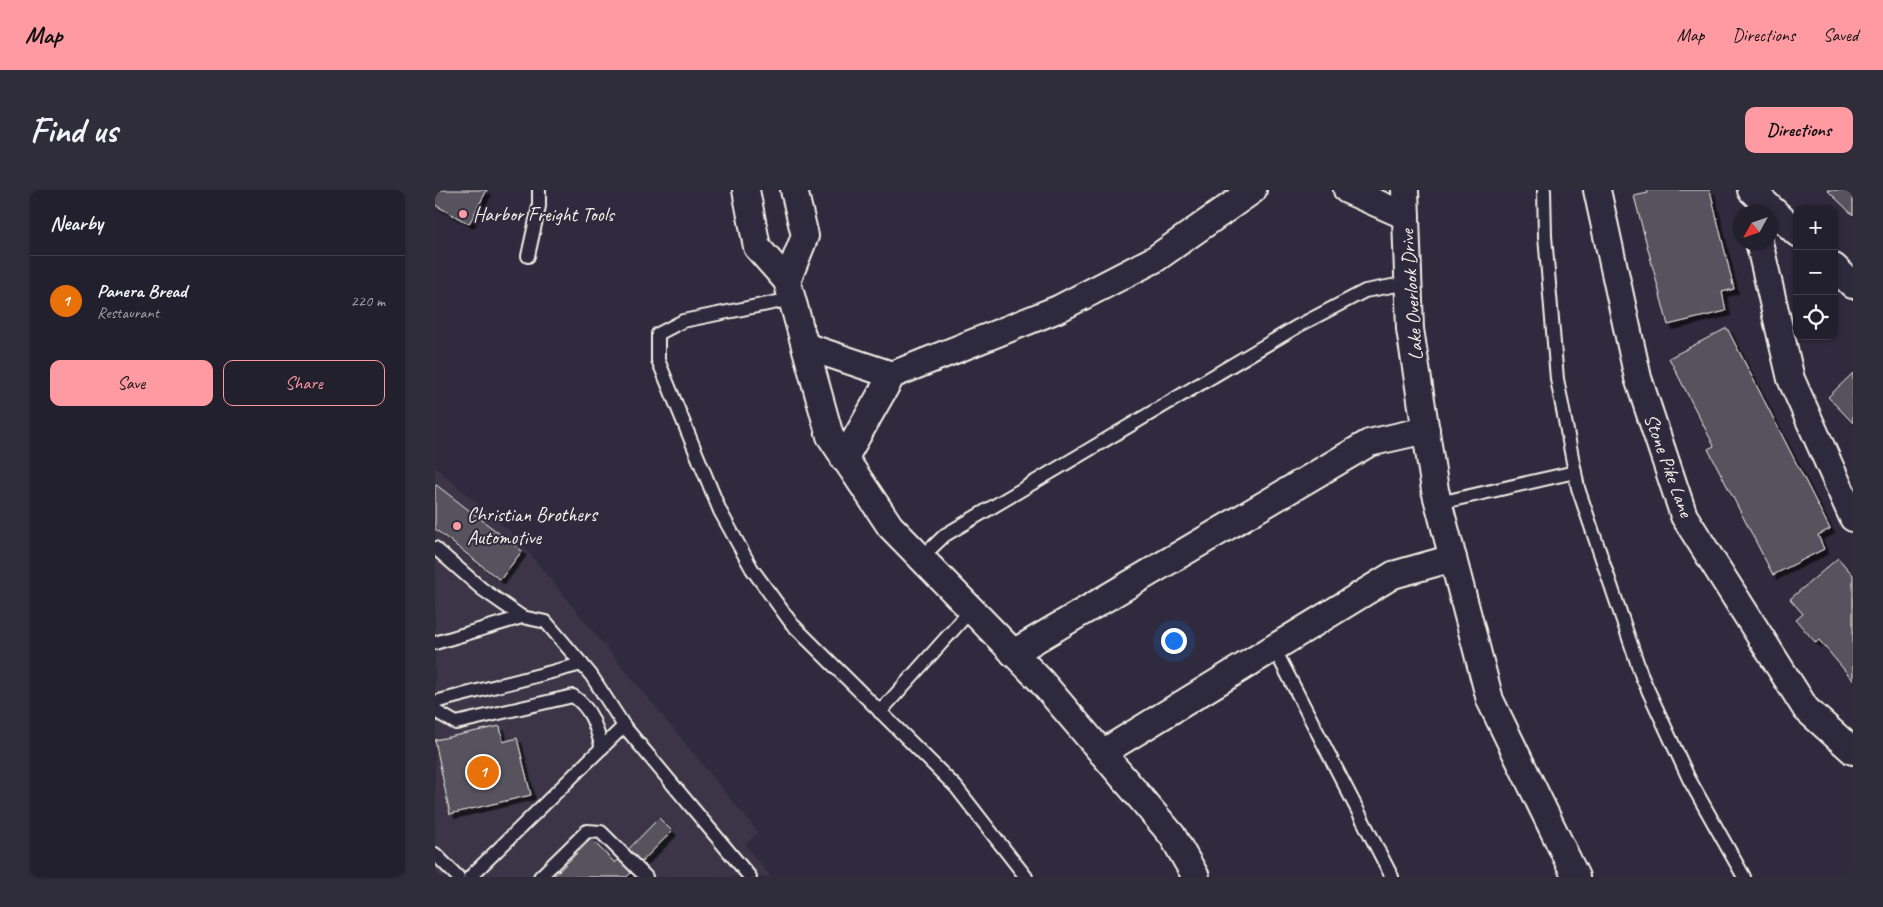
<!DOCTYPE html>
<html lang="en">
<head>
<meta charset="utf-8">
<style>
	body { margin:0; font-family:Caveat,sans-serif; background:#2f2d3a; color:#f1f3f6 }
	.controls { position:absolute; right:15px; top:15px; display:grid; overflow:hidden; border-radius:10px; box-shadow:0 1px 4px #0004 }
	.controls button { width:45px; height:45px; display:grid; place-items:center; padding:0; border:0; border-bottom:1px solid #403e4a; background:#23202e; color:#f1f3f6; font:25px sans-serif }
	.compass { position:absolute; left:1298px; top:15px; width:45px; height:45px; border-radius:50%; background:#23202e; box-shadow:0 1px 4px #0004; rotate:230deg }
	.you { position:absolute; left:738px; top:450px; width:18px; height:18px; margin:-12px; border:4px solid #fff; border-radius:50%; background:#1a73e8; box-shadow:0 0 0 8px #1a73e833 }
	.badge { display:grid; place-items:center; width:32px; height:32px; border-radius:50%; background:#ff9aa2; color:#fff; font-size:16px; font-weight:700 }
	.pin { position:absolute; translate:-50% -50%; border:2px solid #fff; box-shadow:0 1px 5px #0006 }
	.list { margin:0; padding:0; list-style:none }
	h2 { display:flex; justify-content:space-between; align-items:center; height:65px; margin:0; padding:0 20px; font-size:21px }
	h2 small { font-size:16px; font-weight:400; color:#a3a3aa }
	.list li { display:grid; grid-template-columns:32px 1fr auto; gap:15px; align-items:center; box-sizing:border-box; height:90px; padding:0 20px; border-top:1px solid #403e4a }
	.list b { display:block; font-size:19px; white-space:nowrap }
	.list p { margin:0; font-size:16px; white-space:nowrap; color:#a3a3aa }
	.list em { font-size:16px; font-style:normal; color:#a3a3aa }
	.actions { display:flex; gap:10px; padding:15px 20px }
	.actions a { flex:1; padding:11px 0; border:1px solid #ff9aa2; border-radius:10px; text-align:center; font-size:18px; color:#ff9aa2 }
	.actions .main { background:#ff9aa2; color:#111 }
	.icon { flex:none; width:28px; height:28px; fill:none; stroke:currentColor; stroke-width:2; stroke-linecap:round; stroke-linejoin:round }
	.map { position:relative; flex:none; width:1418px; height:687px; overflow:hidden; border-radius:10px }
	header { display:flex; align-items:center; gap:30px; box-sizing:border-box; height:70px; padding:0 25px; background:#ff9aa2; color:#111 }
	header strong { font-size:24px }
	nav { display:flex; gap:28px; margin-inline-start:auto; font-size:18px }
	.intro { display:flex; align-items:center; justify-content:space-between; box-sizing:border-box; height:120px; padding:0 30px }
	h1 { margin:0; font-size:35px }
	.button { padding:12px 22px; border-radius:10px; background:#ff9aa2; color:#111; font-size:18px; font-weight:700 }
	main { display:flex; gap:30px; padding:0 30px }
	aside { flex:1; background:#23202e; border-radius:10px; box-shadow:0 1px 4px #0004 }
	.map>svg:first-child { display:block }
</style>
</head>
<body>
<header>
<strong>Map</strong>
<nav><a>Map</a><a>Directions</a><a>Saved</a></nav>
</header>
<div class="intro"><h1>Find us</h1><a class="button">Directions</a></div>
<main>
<aside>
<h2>Nearby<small></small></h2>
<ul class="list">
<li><span class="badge" style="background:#e8710a">1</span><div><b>Panera Bread</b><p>Restaurant</p></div><em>220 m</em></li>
</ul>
<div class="actions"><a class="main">Save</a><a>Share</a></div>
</aside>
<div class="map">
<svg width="1418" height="687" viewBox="0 0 1418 687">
	<defs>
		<filter id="shadow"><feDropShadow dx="4.5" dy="4.5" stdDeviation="0" flood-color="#0009"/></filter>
	</defs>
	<rect width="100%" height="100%" fill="#2f2a3d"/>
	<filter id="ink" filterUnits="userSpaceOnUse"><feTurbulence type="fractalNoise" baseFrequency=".02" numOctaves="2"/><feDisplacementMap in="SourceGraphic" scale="10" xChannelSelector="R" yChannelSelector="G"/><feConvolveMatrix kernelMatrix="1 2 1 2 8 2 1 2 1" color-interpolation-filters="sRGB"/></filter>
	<g filter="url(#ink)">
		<!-- built -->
		<polygon fill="#3b3647" points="0,277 79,345 323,642 310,655 336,687 0,687"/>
		<!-- building -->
		<g fill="#56525f" stroke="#f4f1e8" filter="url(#shadow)">
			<polygon points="0,0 52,0 34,34 0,15"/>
			<polygon points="1212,0 1275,0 1299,99 1287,102 1291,121 1233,135 1199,6 1213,3"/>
			<polygon points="1392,0 1418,0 1418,25"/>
			<polygon points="1292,138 1395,339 1383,345 1389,359 1338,385 1273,259 1279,256 1234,168"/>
			<polygon points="1418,183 1418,233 1393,207"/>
			<polygon points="0,294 87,361 65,390 0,339"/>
			<polygon points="1403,368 1418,385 1418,490 1384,450 1381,453 1361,430 1368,424 1355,409"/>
			<polygon points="65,536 68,552 82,548 96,605 15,624 0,550"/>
			<polygon points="224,628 237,641 192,687 118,687 156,649 180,673"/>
		</g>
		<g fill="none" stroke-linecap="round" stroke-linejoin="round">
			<defs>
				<g id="lane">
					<polyline points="1109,0 1110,46 1122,189 1143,298 1207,487 1254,589 1309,687"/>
					<polyline points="93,66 104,16 104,0"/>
					<polyline points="357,109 248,131 223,144 223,170 285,321 317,379 357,434 521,597 591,687"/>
					<polyline points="1004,313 1140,282"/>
					<polyline points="0,358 47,399 87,427"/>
					<polyline points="486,368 510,345 863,136 930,101 973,93"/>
					<polyline points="0,453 87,427 111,432 156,485 189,536 315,687"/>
					<polyline points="839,458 957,687"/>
					<polyline points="0,512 147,474"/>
					<path d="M0,521L21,533L138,506C157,519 161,537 167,558"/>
					<polyline points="445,522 536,420"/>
					<polyline points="0,664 23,687"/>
					<polyline points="35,687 189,536"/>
					<polyline points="105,687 152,641 166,642 211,687"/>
				</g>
				<g id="street">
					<polyline points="311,0 322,57 352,91 395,246 455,336 606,491 737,645 761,687"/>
					<polyline points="912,0 971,26"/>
					<polyline points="970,0 975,139 1000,300 1055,510 1141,687"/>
					<polyline points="1162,0 1203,188 1249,326 1371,519 1418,561"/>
					<polyline points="1316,0 1362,43"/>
					<polyline points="1324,52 1356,189 1418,328"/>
					<polyline points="1399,77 1418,95"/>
					<polyline points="352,91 370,46 359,0"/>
					<polyline points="370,156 457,185"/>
					<polyline points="409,269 457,185 623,119 720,69 818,0"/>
					<polyline points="578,463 934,253 991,240"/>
					<polyline points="667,563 958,385 1018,368"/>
				</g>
			</defs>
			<!-- lane casing -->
			<use href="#lane" stroke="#f4f1e8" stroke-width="16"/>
			<!-- street casing -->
			<use href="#street" stroke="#f4f1e8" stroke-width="30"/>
			<!-- lane -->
			<use href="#lane" stroke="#2f2a3d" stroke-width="12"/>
			<!-- street -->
			<use href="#street" stroke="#2f2a3d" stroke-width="26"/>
		</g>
	</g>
	<!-- markers -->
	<g fill="#ff9aa2" stroke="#2f2a3d" stroke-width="2">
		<circle cx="28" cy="24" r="5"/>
		<circle cx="22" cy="336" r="5"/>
	</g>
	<g text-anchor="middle" stroke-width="4" stroke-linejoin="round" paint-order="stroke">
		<!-- poi labels -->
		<g font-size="20" fill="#f4f1e8" stroke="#2f2a3d" text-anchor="start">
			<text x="38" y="31">Harbor Freight Tools</text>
			<text x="32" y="331">Christian Brothers<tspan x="32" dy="23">Automotive</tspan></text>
		</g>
		<!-- street labels -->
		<g font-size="20" fill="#f4f1e8" stroke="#2f2a3d">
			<text transform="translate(976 105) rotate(-94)" y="7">Lake Overlook Drive</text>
			<text transform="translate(1234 275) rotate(70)" y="7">Stone Pike Lane</text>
		</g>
	</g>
</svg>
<div class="controls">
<button>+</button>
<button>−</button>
<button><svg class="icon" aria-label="locate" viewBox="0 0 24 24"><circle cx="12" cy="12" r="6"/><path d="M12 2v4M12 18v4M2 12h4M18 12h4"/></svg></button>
</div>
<svg class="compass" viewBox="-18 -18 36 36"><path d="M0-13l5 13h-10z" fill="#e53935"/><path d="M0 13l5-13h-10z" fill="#a3a3aa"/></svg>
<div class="you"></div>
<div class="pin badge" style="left:48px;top:582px;background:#e8710a">1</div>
</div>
</main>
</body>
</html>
